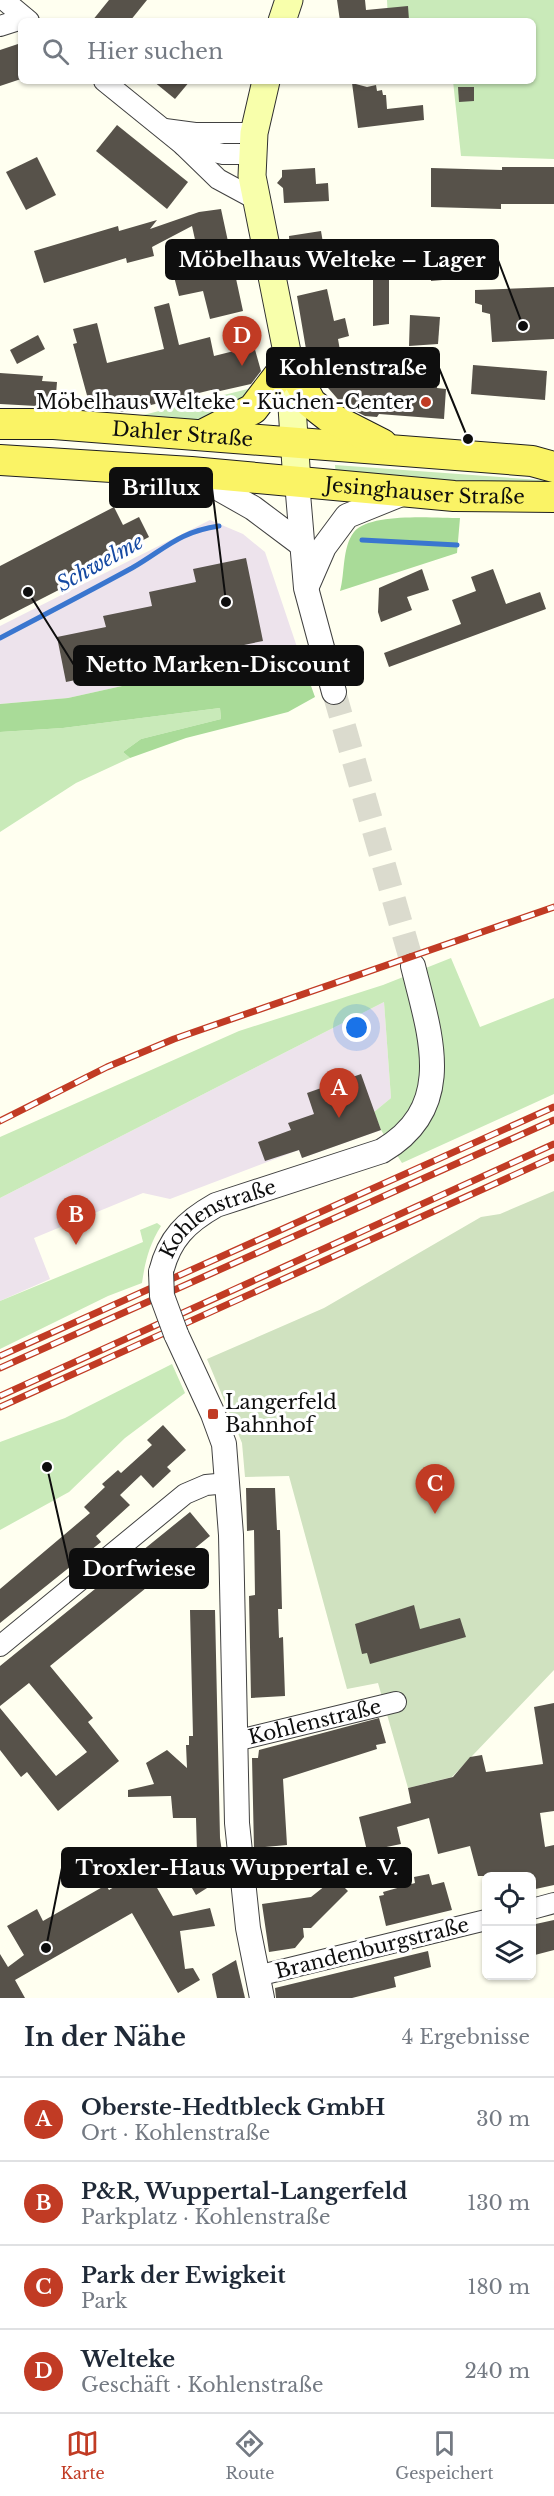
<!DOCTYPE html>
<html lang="de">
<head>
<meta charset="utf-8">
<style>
	body { margin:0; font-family:"Libre Baskerville",serif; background:#f6f6f7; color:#1f2937 }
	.controls { position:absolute; right:18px; bottom:18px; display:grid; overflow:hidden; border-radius:9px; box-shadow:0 2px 4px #0004 }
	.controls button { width:54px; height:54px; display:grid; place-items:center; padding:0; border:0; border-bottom:2px solid #e0e1e3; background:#fff; color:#1f2937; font:30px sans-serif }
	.you { position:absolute; left:357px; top:1028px; width:21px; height:21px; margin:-15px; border:4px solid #fff; border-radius:50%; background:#1a73e8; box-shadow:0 0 0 9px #1a73e833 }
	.badge { display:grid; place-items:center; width:39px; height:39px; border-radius:50%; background:#c13b24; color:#fff; font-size:20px; font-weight:700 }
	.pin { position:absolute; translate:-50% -50px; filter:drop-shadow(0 2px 3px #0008) }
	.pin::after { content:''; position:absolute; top:32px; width:21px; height:18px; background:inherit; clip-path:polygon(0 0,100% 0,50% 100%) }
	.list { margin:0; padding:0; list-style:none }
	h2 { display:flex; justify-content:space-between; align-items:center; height:78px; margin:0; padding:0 24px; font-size:26px }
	h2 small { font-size:20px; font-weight:400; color:#747a83 }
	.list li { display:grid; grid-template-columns:39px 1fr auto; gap:18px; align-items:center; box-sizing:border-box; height:84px; padding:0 24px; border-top:2px solid #e0e1e3 }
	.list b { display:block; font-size:22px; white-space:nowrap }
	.list p { margin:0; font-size:20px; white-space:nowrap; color:#747a83 }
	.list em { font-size:20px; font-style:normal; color:#747a83 }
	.icon { flex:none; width:33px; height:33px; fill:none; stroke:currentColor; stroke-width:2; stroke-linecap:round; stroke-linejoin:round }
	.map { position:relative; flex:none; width:554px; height:1998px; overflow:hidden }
	.search { position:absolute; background:#fff; box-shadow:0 2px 4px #0004; left:18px; right:18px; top:18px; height:66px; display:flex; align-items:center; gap:15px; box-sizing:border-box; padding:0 21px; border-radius:9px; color:#747a83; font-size:22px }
	.sheet { height:414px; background:#fff }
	nav { display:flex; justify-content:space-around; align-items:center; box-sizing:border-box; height:84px; border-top:2px solid #e0e1e3; background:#fff; font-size:16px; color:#747a83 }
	nav a { display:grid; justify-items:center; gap:3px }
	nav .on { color:#c13b24 }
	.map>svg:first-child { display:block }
</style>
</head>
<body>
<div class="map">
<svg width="554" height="1998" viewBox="0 0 554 1998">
	<rect width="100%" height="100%" fill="#fffff0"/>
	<!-- industrial -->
	<g fill="#ede3ec">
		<polygon points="210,520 243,534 265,552 297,647 68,698 0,704 0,626"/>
		<polygon points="384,1002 391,1098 374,1112 381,1130 302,1158 299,1150 170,1199 143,1193 34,1238 50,1279 0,1301 0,1198"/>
	</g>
	<!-- green -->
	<g fill="#c9eab9">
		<polygon points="387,0 554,0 554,159 461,156 453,81 533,81 533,21 388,21"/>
		<polygon points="260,386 262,390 205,418 187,420 135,417"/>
		<polygon points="335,465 554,481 554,488 336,477"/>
		<polygon points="220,708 221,719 141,739 123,752 130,758 76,783 0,832 0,732 63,728"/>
		<polygon points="451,958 480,1027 554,998 554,1094 402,1163 381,1130 374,1112 391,1098 384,1002 0,1198 0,1137 239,1031 383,985"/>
		<path d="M157,1223L161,1226C149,1245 145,1262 142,1283L108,1296L0,1349V1301L143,1242L140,1230Z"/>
		<polygon points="172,1364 185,1393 125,1438 69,1492 0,1530 0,1442 65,1418"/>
	</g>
	<!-- forest -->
	<g fill="#a9db98">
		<path d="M460,518L457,553L340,591C345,574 342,547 354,532C370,512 436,518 460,518Z"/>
		<polygon points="297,647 315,697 288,712 186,738 130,758 123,752 141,739 221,719 220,708 63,728 0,732 0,704 68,698"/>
	</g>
	<!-- cemetery -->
	<polygon fill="#d0e2c0" points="554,1191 554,1670 452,1777 408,1788 378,1683 347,1689 289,1476 245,1477 242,1443 207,1359 324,1308 481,1217 500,1214"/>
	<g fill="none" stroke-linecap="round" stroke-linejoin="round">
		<!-- stream -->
		<g stroke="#3a76cf" stroke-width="5">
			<polyline points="362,540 457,545"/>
			<path d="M0,638C44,615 88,592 132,568C165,549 178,532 219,526"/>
		</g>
	</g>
	<!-- building -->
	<g fill="#57524a">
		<polygon points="109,0 147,0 130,21 92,21"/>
		<polygon points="337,0 365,0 366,10 408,6 409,20 340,21"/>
		<polygon points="21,43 21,79 0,86 0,50"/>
		<polygon points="153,81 190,81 175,99"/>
		<polygon points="352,83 367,87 376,85 377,91 382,90 383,95 386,95 387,109 423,105 424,120 358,128"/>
		<polygon points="458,87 474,87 474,101 459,102"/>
		<polygon points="117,125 188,182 167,209 96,151"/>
		<polygon points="37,157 56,195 26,210 6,172"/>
		<polygon points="502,167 554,167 554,204 501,204 501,209 431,207 431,168 502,170"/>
		<polygon points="315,168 316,184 328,183 329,201 284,203 283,188 277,183 282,177 282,170"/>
		<polygon points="221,209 243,311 210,319 203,291 179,296 172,269 200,262 192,226 152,247 154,256 127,263 126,258 44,283 34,251 118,226 119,231 157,220 150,229 199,212"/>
		<polygon points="321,231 325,255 295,261 290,254 289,236"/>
		<polygon points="452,256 454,279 431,281 430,258"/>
		<polygon points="389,274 389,324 373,326 373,276"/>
		<polygon points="554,287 554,339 492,342 490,314 482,312 482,305 475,303 475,290"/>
		<polygon points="327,289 334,321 345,318 349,336 338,339 343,368 357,369 363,377 395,379 396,362 408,363 408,359 438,362 437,388 446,389 444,419 379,414 377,417 365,416 343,405 314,372 308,361 297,296"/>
		<polygon points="169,303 179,345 210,337 214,356 254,346 261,371 251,384 220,391 211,390 123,412 91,410 73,344 77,343 73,329 97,323 107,363 164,349 154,307"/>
		<polygon points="410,315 440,317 438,344 409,346"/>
		<polygon points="38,335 45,349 17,364 10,350"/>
		<polygon points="473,365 547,371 545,400 471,394"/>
		<polygon points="0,373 43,376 42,381 57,382 55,407 0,404"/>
		<polygon points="114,507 123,525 139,517 149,537 132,546 135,551 0,620 0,566"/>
		<polygon points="246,558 263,641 66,682 57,637 106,627 103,616 152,606 149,592 196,582 193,569"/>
		<polygon points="422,569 429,590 407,597 412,610 381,622 378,612 379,588"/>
		<polygon points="493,569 506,604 540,592 546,609 389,667 384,653 461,624 452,600 476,591 471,577"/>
		<polygon points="361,1074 381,1130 302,1158 299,1150 265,1161 258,1142 291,1130 288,1123 314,1114 307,1093"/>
		<polygon points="163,1425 186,1450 167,1467 171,1471 153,1488 141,1475 120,1495 130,1505 96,1536 101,1542 0,1623 0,1589 90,1513 84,1507 105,1487 102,1484 118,1470 121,1473 152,1445 147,1440"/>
		<polygon points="246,1488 275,1488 277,1530 280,1530 282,1609 278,1609 279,1638 283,1637 285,1696 251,1698 249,1596 255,1595 254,1530 247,1531"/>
		<polygon points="190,1512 210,1536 50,1666 93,1718 88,1722 119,1761 58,1811 27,1772 21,1777 0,1750 0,1708 56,1776 87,1752 29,1683 0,1706 0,1666"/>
		<polygon points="414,1605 420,1629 460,1618 466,1637 370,1664 367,1653 362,1654 355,1624"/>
		<polygon points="190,1610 215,1610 220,1838 225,1873 213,1880 215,1883 196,1895 178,1864 197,1853 196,1818 173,1818 171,1796 128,1797 128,1790 154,1784 146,1763 167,1750 187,1768 186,1745 189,1745 189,1736 193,1736"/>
		<polygon points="554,1703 554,1811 540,1813 545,1847 554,1845 554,1885 531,1890 531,1876 478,1876 470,1846 438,1854 429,1818 397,1827 401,1844 367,1851 359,1817 411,1803 408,1788 453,1777 470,1757 482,1755 486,1772 543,1764 534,1707"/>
		<polygon points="379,1718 386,1743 376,1745 377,1749 283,1779 287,1845 254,1848 252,1758 258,1758 259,1750"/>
		<polygon points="143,1870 149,1881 152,1879 173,1916 210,1908 215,1926 180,1931 185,1969 193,1968 200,1980 178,1993 132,1913 15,1980 25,1998 0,1998 0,1954 8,1967 24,1955 7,1926 37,1909 43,1921 106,1885 109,1890"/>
		<polygon points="429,1874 432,1885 444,1882 452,1910 386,1926 379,1896 384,1895 383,1892 415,1883 414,1877"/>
		<polygon points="335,1878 348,1891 311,1928 303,1928 304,1937 295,1948 269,1952 262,1904 311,1897"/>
		<polygon points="554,1920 554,1950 531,1956 531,1925"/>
		<polygon points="428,1951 431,1967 394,1977 396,1987 352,1998 276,1998 275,1988"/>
		<polygon points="236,1960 245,1998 217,1998 212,1974"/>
	</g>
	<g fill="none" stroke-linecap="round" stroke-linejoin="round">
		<!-- tertiary-tunnel -->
		<polyline stroke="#dbdbce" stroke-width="24" stroke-dasharray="24 12" stroke-linecap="butt" points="334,692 413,966"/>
		<defs>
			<g id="minor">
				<polyline points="4,0 29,21"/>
				<polyline points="0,26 25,18"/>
				<polyline points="104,81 183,145 218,179 255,199"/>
				<polyline points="165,129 195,133 254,133"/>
				<polyline points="183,145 223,154 252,154"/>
				<polyline points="0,1646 185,1494 206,1485 228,1483"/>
				<path id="s1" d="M235,1741L396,1702"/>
				<polyline points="532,1909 554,1903"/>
				<polyline points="257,1976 486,1920"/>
			</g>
			<g id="tertiary">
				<polyline points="193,474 253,508 301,544"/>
				<polyline points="297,482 306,588 334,692"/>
				<polyline points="307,586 324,547 347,516 404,493"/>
				<path id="s2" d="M161,1272C169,1239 186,1222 216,1205L382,1151C457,1107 430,1035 413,966"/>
				<polyline points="176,1334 213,1414 224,1444 231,1535 237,1823 248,1928 262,1998"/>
			</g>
			<g id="secondary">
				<polyline points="282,21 289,0"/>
				<polyline points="266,81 254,133 252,176 289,362 297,482"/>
			</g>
			<g id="primary">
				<path id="s3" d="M0,424H54L532,461L554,467"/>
				<polyline points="202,435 253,409 289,362 311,403 329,417 382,444"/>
				<path id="s4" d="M0,460L191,472L454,496L554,497"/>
			</g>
		</defs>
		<!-- minor casing -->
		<use href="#minor" stroke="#414141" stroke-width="22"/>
		<!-- tertiary casing -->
		<use href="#tertiary" stroke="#414141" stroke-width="26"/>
		<!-- secondary casing -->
		<use href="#secondary" stroke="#303030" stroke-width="29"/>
		<!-- primary casing -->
		<use href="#primary" stroke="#1f1f1f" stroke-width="32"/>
		<!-- minor -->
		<use href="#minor" stroke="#fff" stroke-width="20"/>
		<!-- tertiary -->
		<use href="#tertiary" stroke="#fff" stroke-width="24"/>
		<!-- secondary -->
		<use href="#secondary" stroke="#f8ffab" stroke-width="27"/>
		<!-- primary -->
		<use href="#primary" stroke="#faf365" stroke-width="30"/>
		<defs>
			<g id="rail">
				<polyline points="0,1121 107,1067 174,1039 554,907"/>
				<polyline points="0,1356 554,1107"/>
				<polyline points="0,1368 554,1120"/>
				<polyline points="0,1396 554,1144"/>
				<polyline points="0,1407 554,1157"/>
			</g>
		</defs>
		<!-- rail casing -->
		<use href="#rail" stroke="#c13b24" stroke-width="7"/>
		<!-- rail -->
		<use href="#rail" stroke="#fff" stroke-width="4.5" stroke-dasharray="14" stroke-linecap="butt"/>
		<defs>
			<polyline id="tertiary-bridge" points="161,1272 162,1296 176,1334"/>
		</defs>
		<!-- tertiary-bridge casing -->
		<use href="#tertiary-bridge" stroke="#414141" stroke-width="26" stroke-linecap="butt"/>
		<!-- tertiary-bridge -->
		<use href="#tertiary-bridge" stroke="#fff" stroke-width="24"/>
	</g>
	<!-- markers -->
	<g fill="#c13b24" stroke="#fff" stroke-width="2">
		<circle cx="426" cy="402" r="6"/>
		<rect x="207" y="1408" width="12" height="12" rx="3"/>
	</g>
	<g text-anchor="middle" stroke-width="6" stroke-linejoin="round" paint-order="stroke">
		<!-- poi labels -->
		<g font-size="20" fill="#0e0e0e" stroke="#fff" text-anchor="end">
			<text x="414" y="409">Möbelhaus Welteke - Küchen-Center</text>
			<text x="225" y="1409" text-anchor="start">Langerfeld<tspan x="225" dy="23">Bahnhof</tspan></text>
		</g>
		<!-- street labels -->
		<g font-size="20" fill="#0e0e0e" stroke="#fff">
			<text dy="7" stroke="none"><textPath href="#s3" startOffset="183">Dahler Straße</textPath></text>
			<text dy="7" stroke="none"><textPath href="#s4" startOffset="426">Jesinghauser Straße</textPath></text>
			<text dy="7" stroke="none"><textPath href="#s2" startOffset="84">Kohlenstraße</textPath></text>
			<text dy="7" stroke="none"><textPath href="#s1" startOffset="82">Kohlenstraße</textPath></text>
			<text transform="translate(372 1948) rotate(-14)" y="7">Brandenburgstraße</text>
		</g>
		<!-- water labels -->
		<g font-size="21" font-style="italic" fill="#1549a2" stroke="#fff">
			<text transform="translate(100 563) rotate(-29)" y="7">Schwelme</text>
		</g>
	</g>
	<!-- callouts -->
	<path fill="none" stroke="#0e0e0e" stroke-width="2" d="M523 326L498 260M468 439L439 368M226 602L212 488M28 592L74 665M47 1467L70 1569M46 1948L62 1868"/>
	<g fill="#0e0e0e" stroke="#fff" stroke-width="2">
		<circle cx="523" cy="326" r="6"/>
		<circle cx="468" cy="439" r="6"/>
		<circle cx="226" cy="602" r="6"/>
		<circle cx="28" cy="592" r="6"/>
		<circle cx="47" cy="1467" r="6"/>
		<circle cx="46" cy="1948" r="6"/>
	</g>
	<g fill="#0e0e0e" stroke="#0e0e0e" stroke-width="2">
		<rect x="166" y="240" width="332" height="39" rx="6"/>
		<rect x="267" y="348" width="172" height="39" rx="6"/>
		<rect x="110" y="468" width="102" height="39" rx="6"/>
		<rect x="74" y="646" width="289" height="39" rx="6"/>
		<rect x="70" y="1549" width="138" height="39" rx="6"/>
		<rect x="62" y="1848" width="349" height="39" rx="6"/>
	</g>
	<g font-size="21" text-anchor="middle" font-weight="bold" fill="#fff">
		<text x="332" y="267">Möbelhaus Welteke – Lager</text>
		<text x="353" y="375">Kohlenstraße</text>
		<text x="161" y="495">Brillux</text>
		<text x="218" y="672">Netto Marken-Discount</text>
		<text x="139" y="1576">Dorfwiese</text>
		<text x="237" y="1875">Troxler-Haus Wuppertal e. V.</text>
	</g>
</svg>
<div class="controls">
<button><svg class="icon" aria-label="locate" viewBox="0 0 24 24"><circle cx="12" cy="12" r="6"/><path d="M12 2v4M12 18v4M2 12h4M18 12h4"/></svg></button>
<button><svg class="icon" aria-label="layers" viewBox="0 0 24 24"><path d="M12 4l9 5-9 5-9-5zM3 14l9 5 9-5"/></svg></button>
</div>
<div class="you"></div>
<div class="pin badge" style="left:339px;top:1118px">A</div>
<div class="pin badge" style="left:76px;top:1245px">B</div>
<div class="pin badge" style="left:435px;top:1514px">C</div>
<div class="pin badge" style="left:242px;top:366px">D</div>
<div class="search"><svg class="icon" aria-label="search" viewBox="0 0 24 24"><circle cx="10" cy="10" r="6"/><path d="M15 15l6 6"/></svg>Hier suchen</div>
</div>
<section class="sheet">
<h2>In der Nähe<small>4 Ergebnisse</small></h2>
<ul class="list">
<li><span class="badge">A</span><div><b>Oberste-Hedtbleck GmbH</b><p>Ort · Kohlenstraße</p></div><em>30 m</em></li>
<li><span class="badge">B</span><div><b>P&amp;R, Wuppertal-Langerfeld</b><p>Parkplatz · Kohlenstraße</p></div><em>130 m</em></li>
<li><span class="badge">C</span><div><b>Park der Ewigkeit</b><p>Park</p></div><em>180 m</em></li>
<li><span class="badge">D</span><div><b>Welteke</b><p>Geschäft · Kohlenstraße</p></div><em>240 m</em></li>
</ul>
</section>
<nav>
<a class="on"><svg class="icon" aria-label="map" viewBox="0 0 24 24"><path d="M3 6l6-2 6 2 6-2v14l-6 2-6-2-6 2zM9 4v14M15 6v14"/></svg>Karte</a>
<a><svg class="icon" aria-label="directions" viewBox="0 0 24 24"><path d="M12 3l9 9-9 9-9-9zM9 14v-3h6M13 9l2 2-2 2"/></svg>Route</a>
<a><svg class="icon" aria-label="saved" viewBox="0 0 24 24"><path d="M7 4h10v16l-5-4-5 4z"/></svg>Gespeichert</a>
</nav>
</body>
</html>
